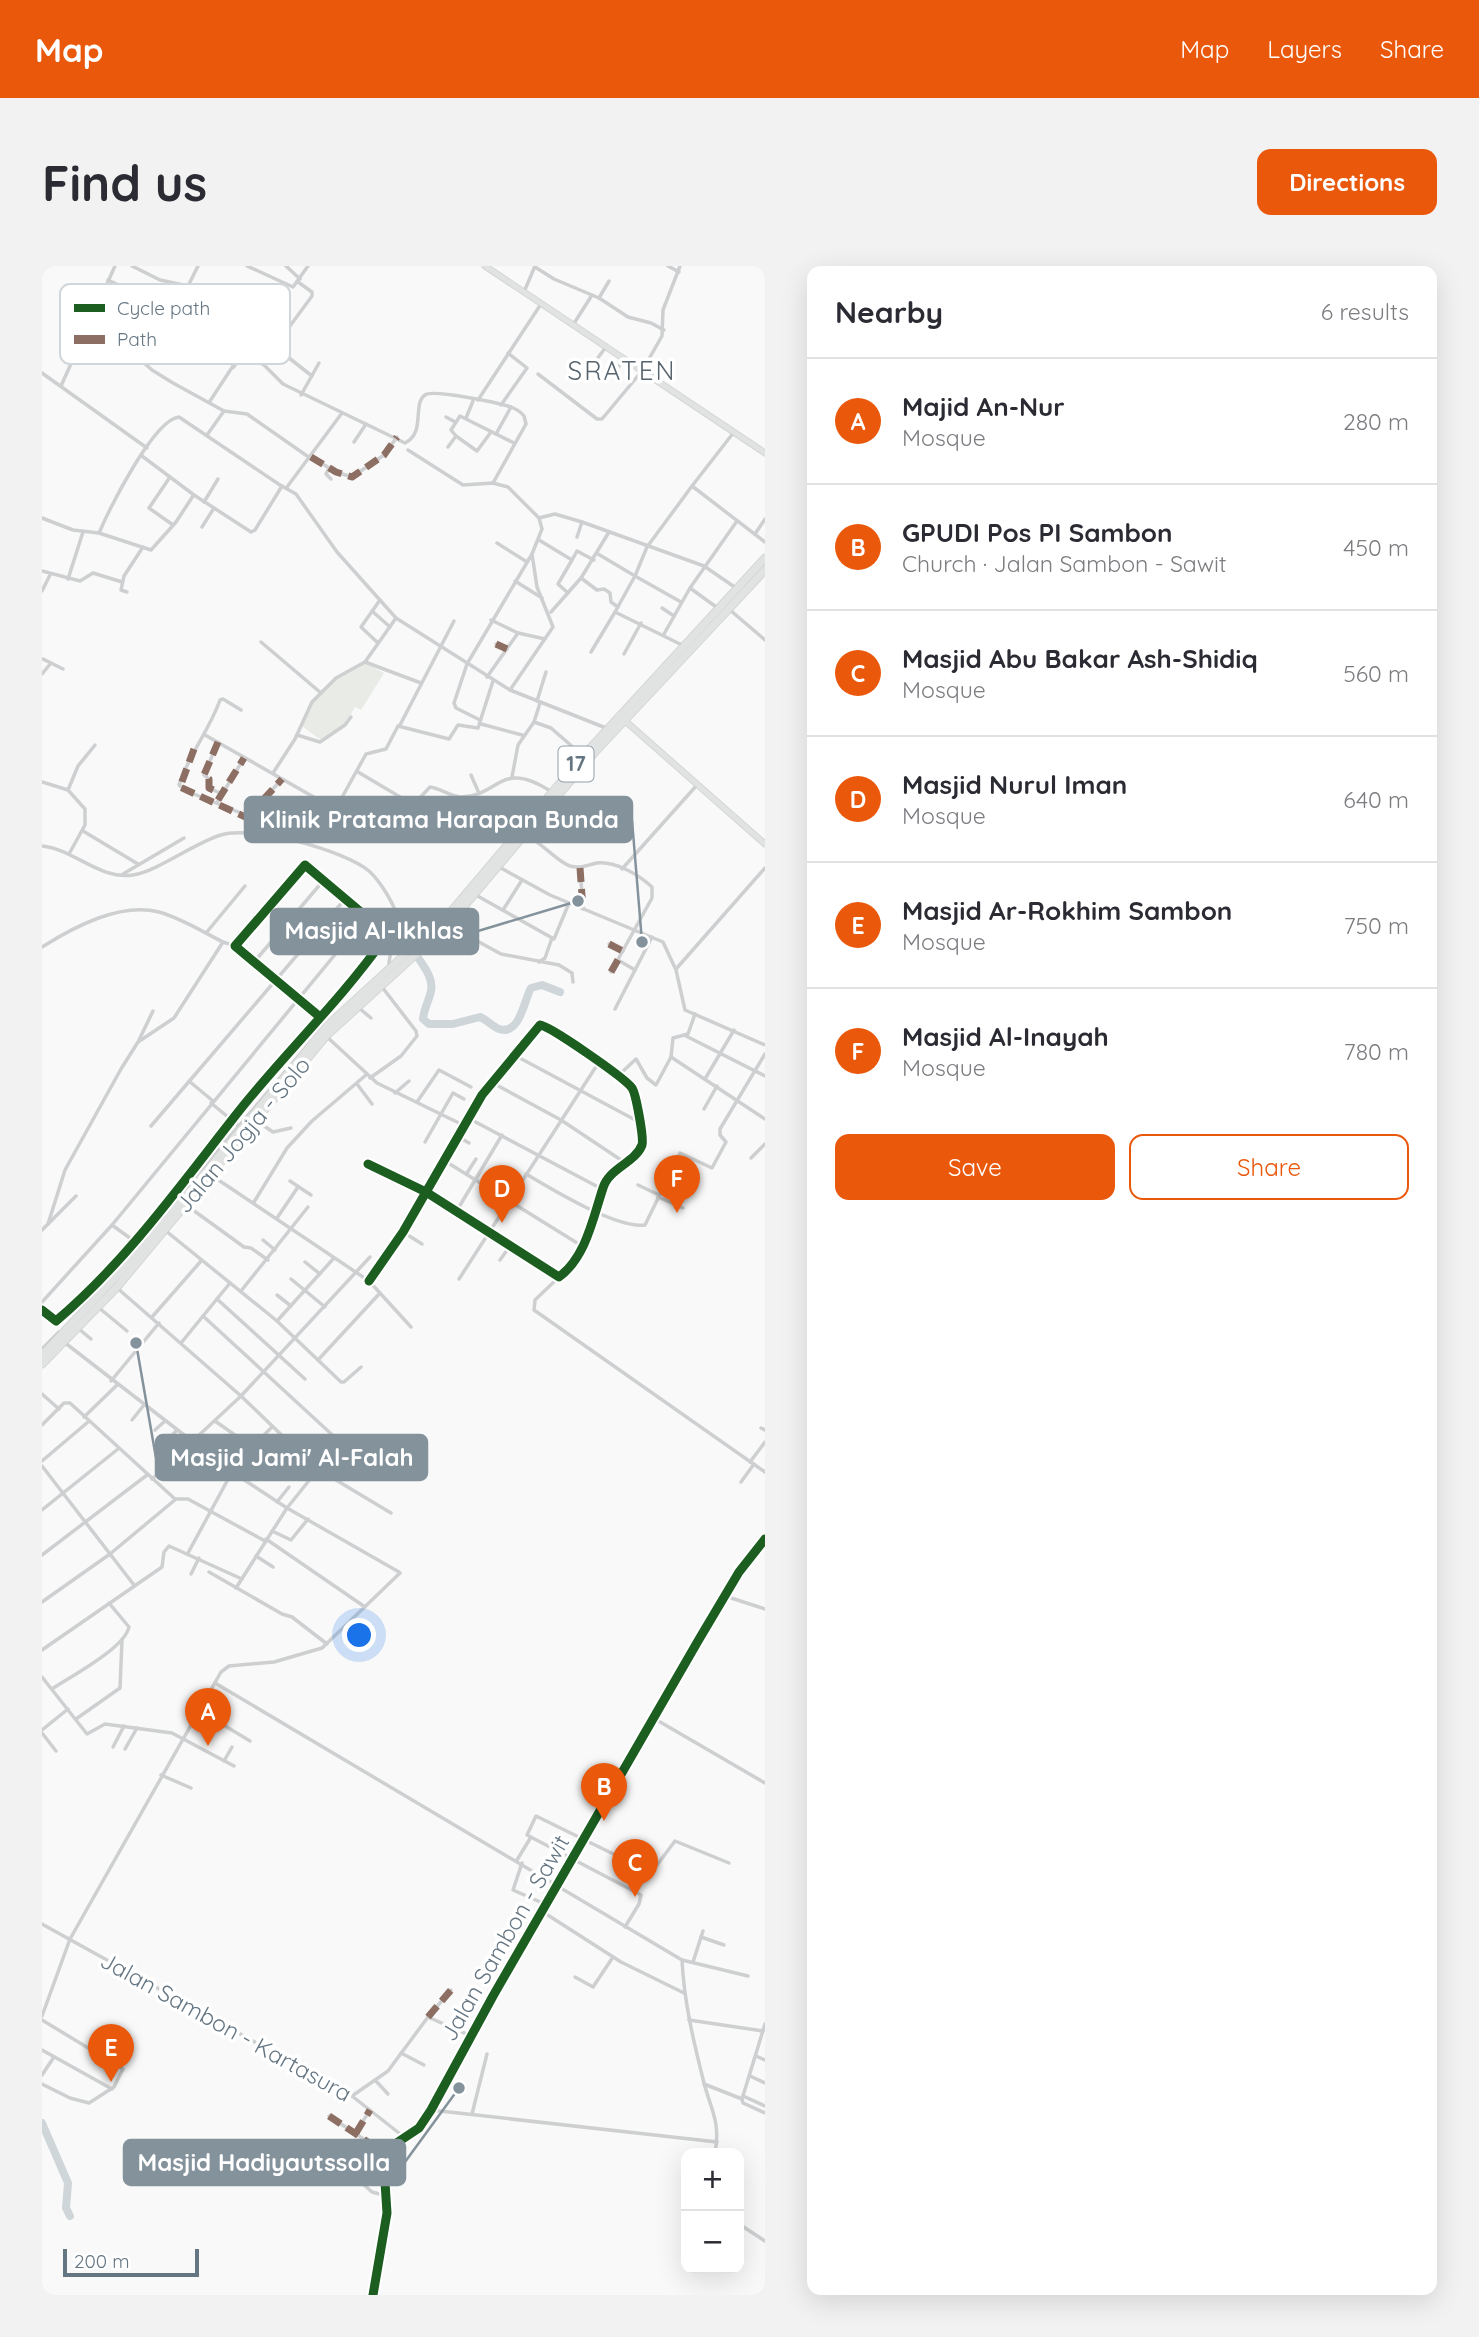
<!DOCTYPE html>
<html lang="en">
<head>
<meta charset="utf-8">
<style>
	body { margin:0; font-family:Quicksand,sans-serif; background:#f2f2f3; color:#2b2b33 }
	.controls { position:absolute; right:21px; bottom:21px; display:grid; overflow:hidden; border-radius:14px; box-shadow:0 7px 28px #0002 }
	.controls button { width:63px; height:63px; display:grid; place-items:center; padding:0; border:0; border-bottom:2px solid #e1e1e2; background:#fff; color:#2b2b33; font:35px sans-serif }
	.scale { position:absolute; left:21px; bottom:18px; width:136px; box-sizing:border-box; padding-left:7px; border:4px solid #657683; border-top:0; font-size:19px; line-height:24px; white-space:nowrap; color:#657683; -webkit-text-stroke:5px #fff; paint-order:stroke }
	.you { position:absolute; left:318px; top:1370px; width:24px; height:24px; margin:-18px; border:5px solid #fff; border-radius:50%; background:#1a73e8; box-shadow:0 0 0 10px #1a73e833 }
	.badge { display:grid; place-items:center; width:46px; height:46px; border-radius:50%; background:#ea580c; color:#fff; font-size:23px; font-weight:700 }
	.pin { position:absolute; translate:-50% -58px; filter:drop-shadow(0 2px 4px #0008) }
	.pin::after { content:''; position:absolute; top:37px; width:24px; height:21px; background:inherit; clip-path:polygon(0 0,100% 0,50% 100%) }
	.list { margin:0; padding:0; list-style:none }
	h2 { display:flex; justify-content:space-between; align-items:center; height:91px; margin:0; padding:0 28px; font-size:30px }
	h2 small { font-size:23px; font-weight:400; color:#7c7c81 }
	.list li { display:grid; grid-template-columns:46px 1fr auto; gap:21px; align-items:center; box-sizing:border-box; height:126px; padding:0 28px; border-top:2px solid #e1e1e2 }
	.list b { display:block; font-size:26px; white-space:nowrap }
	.list p { margin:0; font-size:23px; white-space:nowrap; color:#7c7c81 }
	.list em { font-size:23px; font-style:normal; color:#7c7c81 }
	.actions { display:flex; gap:14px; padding:21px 28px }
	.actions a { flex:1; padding:16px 0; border:2px solid #ea580c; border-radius:14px; text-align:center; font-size:24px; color:#ea580c }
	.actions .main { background:#ea580c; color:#fff }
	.map { position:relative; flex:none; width:723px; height:2029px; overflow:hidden; border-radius:14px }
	header { display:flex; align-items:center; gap:42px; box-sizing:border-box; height:98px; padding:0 35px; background:#ea580c; color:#fff }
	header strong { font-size:33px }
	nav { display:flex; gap:38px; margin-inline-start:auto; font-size:24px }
	.intro { display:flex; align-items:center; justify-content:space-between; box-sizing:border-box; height:168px; padding:0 42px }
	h1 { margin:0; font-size:49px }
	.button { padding:18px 32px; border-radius:14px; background:#ea580c; color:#fff; font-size:24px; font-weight:700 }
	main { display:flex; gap:42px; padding:0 42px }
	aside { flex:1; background:#fff; border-radius:14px; box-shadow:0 7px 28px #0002 }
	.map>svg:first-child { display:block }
</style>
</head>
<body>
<header>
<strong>Map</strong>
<nav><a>Map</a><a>Layers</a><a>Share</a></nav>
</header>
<div class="intro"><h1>Find us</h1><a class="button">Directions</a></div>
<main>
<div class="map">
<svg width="723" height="2029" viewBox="0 0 723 2029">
	<rect width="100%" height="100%" fill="#f9f9f9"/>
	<!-- green -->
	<polygon fill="#e8ebe6" points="323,397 342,407 319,444 313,441 304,457 279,474 260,460 272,434 296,412"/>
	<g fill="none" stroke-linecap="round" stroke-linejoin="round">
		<!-- river -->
		<g stroke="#ced6d9" stroke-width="8">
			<path d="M371,684C378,696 392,710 389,725C387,735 382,742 381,753L387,758H411L438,751C445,754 450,760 457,763C478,770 482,734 489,722L500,719L518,726"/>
			<polyline points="0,1857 26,1917 24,1942 28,1950"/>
		</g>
		<defs>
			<g id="secondary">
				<polyline points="443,0 723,187"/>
				<polyline points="581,453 723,578"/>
			</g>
			<g id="highway">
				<polyline points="0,1089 100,983 285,760 407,648 541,490 723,292"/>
				<polyline points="0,1098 75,1021 284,770 406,659 553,486 723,304"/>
			</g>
		</defs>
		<!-- secondary casing -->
		<use href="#secondary" stroke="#d5d6d7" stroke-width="7"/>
		<!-- highway casing -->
		<use href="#highway" stroke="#d5d6d6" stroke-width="9"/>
		<!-- street -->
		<g stroke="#cecfd0" stroke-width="3.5">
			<path d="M90,0L118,14L146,20L163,30L194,59L208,85L241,118L363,177C384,167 370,138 383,129C391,123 457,137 469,141C474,143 479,146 482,150L484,158L451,217"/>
			<polyline points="205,0 251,21 266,0"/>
			<polyline points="244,0 258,13"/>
			<polyline points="626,0 637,6"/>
			<polyline points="493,1 512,13 557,32 586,51 609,57 622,64"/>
			<polyline points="66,14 123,41 111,65"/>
			<polyline points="146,20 156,0"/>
			<polyline points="482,26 493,0"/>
			<polyline points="557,32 567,15"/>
			<polyline points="123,41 164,62 192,101"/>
			<polyline points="46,59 73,71 110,104 131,117 182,145 205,148 268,192"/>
			<polyline points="531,59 550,29"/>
			<polyline points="233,81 270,110"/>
			<polyline points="552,97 564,81"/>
			<polyline points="220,98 270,30 270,26 256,16"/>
			<polyline points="0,107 105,182"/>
			<polyline points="496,108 555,153 560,153 600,105 620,70 621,44 638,0"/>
			<polyline points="570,110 582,93"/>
			<polyline points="19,120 73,0"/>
			<polyline points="259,129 277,97"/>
			<polyline points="436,134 499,38"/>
			<polyline points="168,135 189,103 207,85"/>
			<polyline points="459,139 485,102 466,87"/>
			<polyline points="404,151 413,156"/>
			<polyline points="424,152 431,135"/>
			<polyline points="692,166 650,220 723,276"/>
			<polyline points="454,168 469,141"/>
			<polyline points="165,169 182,145"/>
			<polyline points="414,170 435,185 449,166"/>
			<polyline points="312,176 324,158"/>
			<polyline points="406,181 414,170 409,164 418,150 472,177"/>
			<polyline points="366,184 421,219 451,217 466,221 497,252 513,248 540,256 662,300 694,322"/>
			<polyline points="100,190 152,229 209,266 213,264 240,220"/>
			<polyline points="269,191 294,206 310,211 342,189 355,171"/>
			<polyline points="287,202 284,208 289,213"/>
			<polyline points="128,211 107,242 131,259"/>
			<polyline points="245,221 300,147"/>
			<polyline points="162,236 176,213"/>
			<path d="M0,252L31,264L57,267C67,244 111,154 137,151L238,219L254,228L295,286L354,352L468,424L564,462"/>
			<polyline points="160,261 172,242"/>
			<polyline points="57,267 109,284 134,256 151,230"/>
			<polyline points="713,268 723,253"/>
			<polyline points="535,271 540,256"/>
			<polyline points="497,274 530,294 516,318 526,327"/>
			<polyline points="455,277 485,296"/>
			<polyline points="556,288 593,310 573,346 642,380"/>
			<polyline points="530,294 535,285 552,294"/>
			<polyline points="0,305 38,315 51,307 80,316"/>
			<polyline points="539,312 555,324 562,323 568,327 569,336 576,341"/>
			<polyline points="26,313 41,266"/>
			<polyline points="473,315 500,332"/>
			<polyline points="648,322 695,255"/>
			<polyline points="0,325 8,309"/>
			<polyline points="85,326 79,324 82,310 101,281"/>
			<polyline points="639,336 593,310 605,281 650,220"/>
			<polyline points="620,342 632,350"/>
			<polyline points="688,344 723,374"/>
			<polyline points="330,345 348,361"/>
			<polyline points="509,346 539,312 567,266"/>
			<polyline points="449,354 476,367 503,373"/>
			<polyline points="622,368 648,322 677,343"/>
			<polyline points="219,376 279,427"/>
			<polyline points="336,377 319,361 338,334"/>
			<polyline points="454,378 465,383"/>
			<polyline points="549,386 573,346"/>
			<polyline points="582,388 599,357"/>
			<polyline points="1,393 9,397"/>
			<polyline points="323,396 379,417"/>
			<polyline points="0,408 9,397 21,403"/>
			<polyline points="445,411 476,367"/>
			<polyline points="468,424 511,361 495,321 490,288 500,263 497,252"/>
			<polyline points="495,435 504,406"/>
			<path d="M199,444L181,433L178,434C167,465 147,488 137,519L147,526L211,552V566"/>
			<polyline points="438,454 414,442 412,437 425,398 490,288"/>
			<polyline points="492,456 498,437"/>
			<polyline points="439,458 480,469"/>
			<polyline points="358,459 412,355"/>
			<path d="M163,469L298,546L309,551L324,542L349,558L356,555L388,521C398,522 409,531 419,531C459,530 458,492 510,526"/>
			<polyline points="255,469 278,476 303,459 309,451"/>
			<polyline points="176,476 162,509 167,513 167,522 180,528"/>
			<polyline points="316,506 402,557 431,562 441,557 471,570"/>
			<polyline points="231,507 253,473 270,436 294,412 323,396 354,352"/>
			<polyline points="429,509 436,525"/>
			<polyline points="470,511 476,479 492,456 509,462 540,489"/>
			<polyline points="0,516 26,524 43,543 43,559 27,588"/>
			<polyline points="26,524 36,500 53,479"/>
			<polyline points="176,535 202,492"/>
			<polyline points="293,544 324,488 344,483 356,460 407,473 416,459 436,462 451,415"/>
			<polyline points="211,552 221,534 240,513"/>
			<polyline points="41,565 96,598"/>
			<path d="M483,569C501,577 514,595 528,600C539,603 545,599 555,597C574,595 597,609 610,621V632L569,706"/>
			<path d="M0,580C32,583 57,614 91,609C116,605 152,577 179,569C210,559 302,584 327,605C338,615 351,636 355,650C359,669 345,685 347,703"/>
			<polyline points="457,601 508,629 621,676 634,704 643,744 723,779"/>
			<polyline points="538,602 541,643"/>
			<polyline points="580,603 655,519"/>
			<polyline points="81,608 142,572"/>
			<polyline points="432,628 512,673 527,637"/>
			<polyline points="461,644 480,614"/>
			<polyline points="406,659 459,688 517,699 530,707 531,716"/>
			<polyline points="164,667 203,620"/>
			<polyline points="567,678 581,685"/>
			<path d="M0,681C32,661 78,636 117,646C139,652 161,666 181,676"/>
			<polyline points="576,694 593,704"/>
			<polyline points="212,696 281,615"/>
			<polyline points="497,696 503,692 510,672"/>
			<polyline points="634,703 723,602"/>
			<polyline points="317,742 329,752"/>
			<polyline points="573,743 610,671"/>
			<polyline points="284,770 335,817 421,859"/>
			<polyline points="644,770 723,810"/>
			<polyline points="97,774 111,745"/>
			<polyline points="474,790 597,856"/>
			<polyline points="629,791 723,853"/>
			<polyline points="577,809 594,793 605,812 614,819 629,791 631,772 646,768 653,748"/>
			<polyline points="328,812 359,790 375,770 374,765 340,721"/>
			<polyline points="663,813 692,764"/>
			<polyline points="147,815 171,835"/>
			<polyline points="451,817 519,854 582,896"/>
			<polyline points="315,818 330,838"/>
			<polyline points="353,827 367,815"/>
			<polyline points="375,836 397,804 429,821"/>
			<polyline points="169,837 197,860"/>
			<polyline points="662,843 675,820"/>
			<polyline points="426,852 560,923"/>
			<polyline points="215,855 231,866 249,862"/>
			<polyline points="109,860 303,633"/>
			<polyline points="415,870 427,877"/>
			<polyline points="383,876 411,827 422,833"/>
			<polyline points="709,892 723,878"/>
			<polyline points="403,895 540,980"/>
			<path d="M326,898L384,926L517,1011C544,991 551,952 561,922C567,902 593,897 600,879C602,872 594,828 590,822C583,812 508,760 498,759L440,829L361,966L327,1015"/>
			<polyline points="425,907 434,893"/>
			<path d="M484,908C509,923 575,963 603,959L638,887L670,902L684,876L678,869V863L723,788"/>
			<polyline points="169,909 327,1015 369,1061"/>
			<polyline points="248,915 269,929"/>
			<polyline points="596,919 617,929"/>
			<polyline points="616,931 641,942"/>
			<polyline points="212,936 245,882 270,855 324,809"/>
			<polyline points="144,939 202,981 209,982 226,994"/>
			<polyline points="414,946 460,869"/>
			<polyline points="235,952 256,921"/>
			<polyline points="6,958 23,904 79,803 96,776 132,752 181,676 193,680"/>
			<polyline points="70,959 92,975"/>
			<polyline points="0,964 34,930"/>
			<polyline points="124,965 235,1055 299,1116 302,1116 319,1101"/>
			<polyline points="361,966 380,978"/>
			<polyline points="221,974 233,984"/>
			<polyline points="458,994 468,980"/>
			<polyline points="263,996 278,1008"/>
			<polyline points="517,1011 493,1034 492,1044 723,1206"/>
			<polyline points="249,1013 283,1041"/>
			<polyline points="417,1013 557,796"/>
			<polyline points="74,1021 199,1130 274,1202 349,1247"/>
			<polyline points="199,1025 266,941"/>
			<polyline points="235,1029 249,1040"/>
			<polyline points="175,1033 263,1113"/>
			<polyline points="47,1035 267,778"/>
			<polyline points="0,1036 70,959 324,651"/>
			<polyline points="56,1041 85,1065"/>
			<path d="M0,1044L14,1055C85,995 140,917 197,845C243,787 299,734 342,673L344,669L340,664L263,599L193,680L278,751"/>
			<polyline points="161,1050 298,1176 360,1212"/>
			<polyline points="110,1051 159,995"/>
			<polyline points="235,1055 292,992"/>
			<polyline points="37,1063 49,1073"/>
			<polyline points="22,1076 190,1206 245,1242 357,1306"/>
			<polyline points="139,1077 188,1017"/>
			<polyline points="0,1083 17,1066"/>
			<polyline points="276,1094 338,1027"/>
			<polyline points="69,1115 117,1057"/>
			<polyline points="0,1128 17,1143"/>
			<polyline points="42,1151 75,1119"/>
			<polyline points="90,1154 102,1139"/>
			<polyline points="173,1155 210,1181"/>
			<polyline points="0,1159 22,1137 28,1137 133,1233"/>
			<polyline points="719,1162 723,1164"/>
			<polyline points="113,1164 123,1155"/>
			<polyline points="116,1185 135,1164"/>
			<polyline points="0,1195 46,1156"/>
			<polyline points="708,1196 723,1176"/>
			<polyline points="0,1200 92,1319"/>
			<polyline points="187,1204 230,1161"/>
			<polyline points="110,1213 199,1130 328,991"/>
			<polyline points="699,1216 712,1198"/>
			<polyline points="235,1236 247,1221"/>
			<polyline points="0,1244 76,1183"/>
			<polyline points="230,1265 249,1274 266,1253"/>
			<polyline points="224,1273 323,1341"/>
			<polyline points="146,1287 190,1206"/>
			<polyline points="0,1289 105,1209"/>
			<polyline points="214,1290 231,1301"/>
			<polyline points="167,1306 240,1348 250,1351 285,1378"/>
			<polyline points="149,1308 157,1292"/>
			<polyline points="194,1322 245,1242 298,1176"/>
			<polyline points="683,1330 723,1343"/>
			<polyline points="0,1336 68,1288 134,1233 146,1233 223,1275"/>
			<polyline points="0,1384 120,1301 122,1286 127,1280 200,1313"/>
			<polyline points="0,1411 45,1468 63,1458 130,1467 192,1500"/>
			<path d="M173,1417L640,1694C642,1735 651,1773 661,1813C668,1843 679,1854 673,1887"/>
			<path d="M10,1423C28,1411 83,1382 87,1361L67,1337"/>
			<polyline points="157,1444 208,1475"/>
			<polyline points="34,1453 78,1422 80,1374"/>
			<polyline points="613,1453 723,1517"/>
			<polyline points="0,1464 26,1443"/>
			<polyline points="0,1467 14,1485"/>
			<polyline points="71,1481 82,1460"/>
			<polyline points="83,1483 95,1462"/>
			<polyline points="182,1495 190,1481"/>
			<polyline points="119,1509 149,1522"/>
			<polyline points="475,1594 489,1571"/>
			<polyline points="480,1597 471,1624 505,1639"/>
			<polyline points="501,1646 579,1696 642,1727"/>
			<polyline points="0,1658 310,1830 362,1871"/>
			<polyline points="583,1661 597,1638 599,1629 485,1569 494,1550 604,1604 612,1603 633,1575 687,1597"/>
			<polyline points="659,1671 682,1679"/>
			<polyline points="640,1694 706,1710"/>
			<polyline points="651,1696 661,1665"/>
			<polyline points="533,1711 551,1721 571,1691"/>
			<polyline points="0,1750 28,1673 179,1406 187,1400 232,1396 280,1382 358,1307"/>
			<polyline points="386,1751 409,1724"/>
			<polyline points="0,1754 81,1803 72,1821 47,1837 28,1832 0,1818"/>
			<polyline points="647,1754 721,1765"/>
			<polyline points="0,1784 70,1823"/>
			<polyline points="359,1787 382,1799"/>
			<polyline points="714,1790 723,1794"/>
			<polyline points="0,1809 12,1791"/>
			<polyline points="708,1810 723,1817"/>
			<polyline points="333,1814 346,1828"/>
			<polyline points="662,1818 700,1833 701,1837 723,1847"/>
			<polyline points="310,1830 346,1805 386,1751 429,1770"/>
			<polyline points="701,1830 723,1840"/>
			<polyline points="700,1833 723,1758"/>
			<polyline points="389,1844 675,1876"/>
			<polyline points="430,1848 445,1788"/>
			<polyline points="287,1850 341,1886"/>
			<polyline points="314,1866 328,1844"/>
			<polyline points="274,1888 303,1902 330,1926 345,1930"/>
			<polyline points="271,1912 283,1892"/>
			<polyline points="697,1958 723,1975"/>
			<polyline points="331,2029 345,1947 341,1886 377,1862 389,1844 451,1730 656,1375 697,1306 723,1273"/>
		</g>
		<!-- secondary -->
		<use href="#secondary" stroke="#e1e2e2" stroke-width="5"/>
		<!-- highway -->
		<use href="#highway" stroke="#e1e2e2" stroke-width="7"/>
		<!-- quiet -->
		<g stroke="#8d6e63" stroke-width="7" stroke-dasharray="14 7" stroke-linecap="butt">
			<polyline points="269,191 294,206 310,211 342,189 355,171"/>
			<polyline points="454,378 465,383"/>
			<polyline points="176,476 162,509 167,513 167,522 180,528"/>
			<polyline points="152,483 138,521 212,555"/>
			<polyline points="176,534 202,492"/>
			<polyline points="211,552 221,534 240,513"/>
			<polyline points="538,602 541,643"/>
			<polyline points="567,678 581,685"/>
			<polyline points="569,706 577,692"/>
			<polyline points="386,1751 409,1724"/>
			<polyline points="287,1850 341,1886"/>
			<polyline points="314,1867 328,1844"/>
			<polyline points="271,1912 283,1892"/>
		</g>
		<defs>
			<g id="cycleway">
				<path d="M326,898L384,926L517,1011C544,991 551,952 561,922C567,902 593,897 600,879C602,872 594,828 590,822C583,812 508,760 498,759L440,829L361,966L327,1015"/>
				<path d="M0,1044L14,1055C85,995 140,917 197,845C243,787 299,734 342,673L344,669L340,664L263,599L193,680L278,751"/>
				<polyline points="331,2029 345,1947 341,1886 377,1862 389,1844 451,1730 656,1375 697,1306 723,1273"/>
			</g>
		</defs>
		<!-- cycleway casing -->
		<use href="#cycleway" stroke="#fff" stroke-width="13"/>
		<!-- cycleway -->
		<use href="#cycleway" stroke="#1b5e20" stroke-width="9"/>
	</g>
	<g text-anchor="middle" stroke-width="7" stroke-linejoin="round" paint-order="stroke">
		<!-- shield labels -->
		<rect fill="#fff" stroke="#939fa8" stroke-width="2" x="516.5" y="480.5" width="35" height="35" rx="5"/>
		<g font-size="21" font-weight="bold" fill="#657683">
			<text x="534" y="505">17</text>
		</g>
		<!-- street labels -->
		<g font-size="23" fill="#657683" stroke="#fff">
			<text transform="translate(201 869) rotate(-50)" y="8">Jalan Jogja - Solo</text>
			<text transform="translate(463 1672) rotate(-60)" y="8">Jalan Sambon - Sawit</text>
			<text transform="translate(184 1761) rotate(29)" y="8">Jalan Sambon - Kartasura</text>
		</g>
		<!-- quarter labels -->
		<g font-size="26" letter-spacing="2" fill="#57646e" stroke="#fff">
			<text x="580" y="114">SRATEN</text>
		</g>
	</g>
	<!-- legend -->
	<rect x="18" y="18" width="230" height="80" rx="10" fill="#fff" stroke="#d1d6da" stroke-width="2"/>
	<rect x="32" y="38" width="31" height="8" fill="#1b5e20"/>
	<rect x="32" y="69" width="31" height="9" fill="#8d6e63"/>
	<g font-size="19" fill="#657683">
		<text x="75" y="49">Cycle path</text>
		<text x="75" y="80">Path</text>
	</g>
	<!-- callouts -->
	<path fill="none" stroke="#84929c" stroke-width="2.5" d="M600 676L590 554M536 635L436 665M94 1077L114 1192M417 1822L363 1896"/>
	<g fill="#84929c" stroke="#fff" stroke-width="2.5">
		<circle cx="600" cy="676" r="7"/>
		<circle cx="536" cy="635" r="7"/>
		<circle cx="94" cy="1077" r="7"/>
		<circle cx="417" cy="1822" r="7"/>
	</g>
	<g fill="#84929c" stroke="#84929c" stroke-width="2.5">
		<rect x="203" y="531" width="387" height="45" rx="7"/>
		<rect x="229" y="643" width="207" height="45" rx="7"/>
		<rect x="114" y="1169" width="271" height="45" rx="7"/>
		<rect x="82" y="1874" width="281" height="45" rx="7"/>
	</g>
	<g font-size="24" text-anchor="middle" font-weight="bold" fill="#fff">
		<text x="397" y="562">Klinik Pratama Harapan Bunda</text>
		<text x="332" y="673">Masjid Al-Ikhlas</text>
		<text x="250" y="1200">Masjid Jami' Al-Falah</text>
		<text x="222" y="1905">Masjid Hadiyautssolla</text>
	</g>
</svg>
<div class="controls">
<button>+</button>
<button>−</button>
</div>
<div class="scale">200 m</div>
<div class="you"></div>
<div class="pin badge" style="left:166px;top:1480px">A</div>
<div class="pin badge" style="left:562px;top:1555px">B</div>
<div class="pin badge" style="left:593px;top:1631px">C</div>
<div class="pin badge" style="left:460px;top:957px">D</div>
<div class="pin badge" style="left:69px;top:1816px">E</div>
<div class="pin badge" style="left:635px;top:947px">F</div>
</div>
<aside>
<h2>Nearby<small>6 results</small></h2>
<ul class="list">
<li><span class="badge">A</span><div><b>Majid An-Nur</b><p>Mosque</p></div><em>280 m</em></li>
<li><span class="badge">B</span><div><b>GPUDI Pos PI Sambon</b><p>Church · Jalan Sambon - Sawit</p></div><em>450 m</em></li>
<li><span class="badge">C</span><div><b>Masjid Abu Bakar Ash-Shidiq</b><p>Mosque</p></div><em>560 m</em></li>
<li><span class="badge">D</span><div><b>Masjid Nurul Iman</b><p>Mosque</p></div><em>640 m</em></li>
<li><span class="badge">E</span><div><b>Masjid Ar-Rokhim Sambon</b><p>Mosque</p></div><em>750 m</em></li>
<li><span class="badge">F</span><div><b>Masjid Al-Inayah</b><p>Mosque</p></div><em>780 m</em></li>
</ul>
<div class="actions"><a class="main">Save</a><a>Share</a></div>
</aside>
</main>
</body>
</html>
